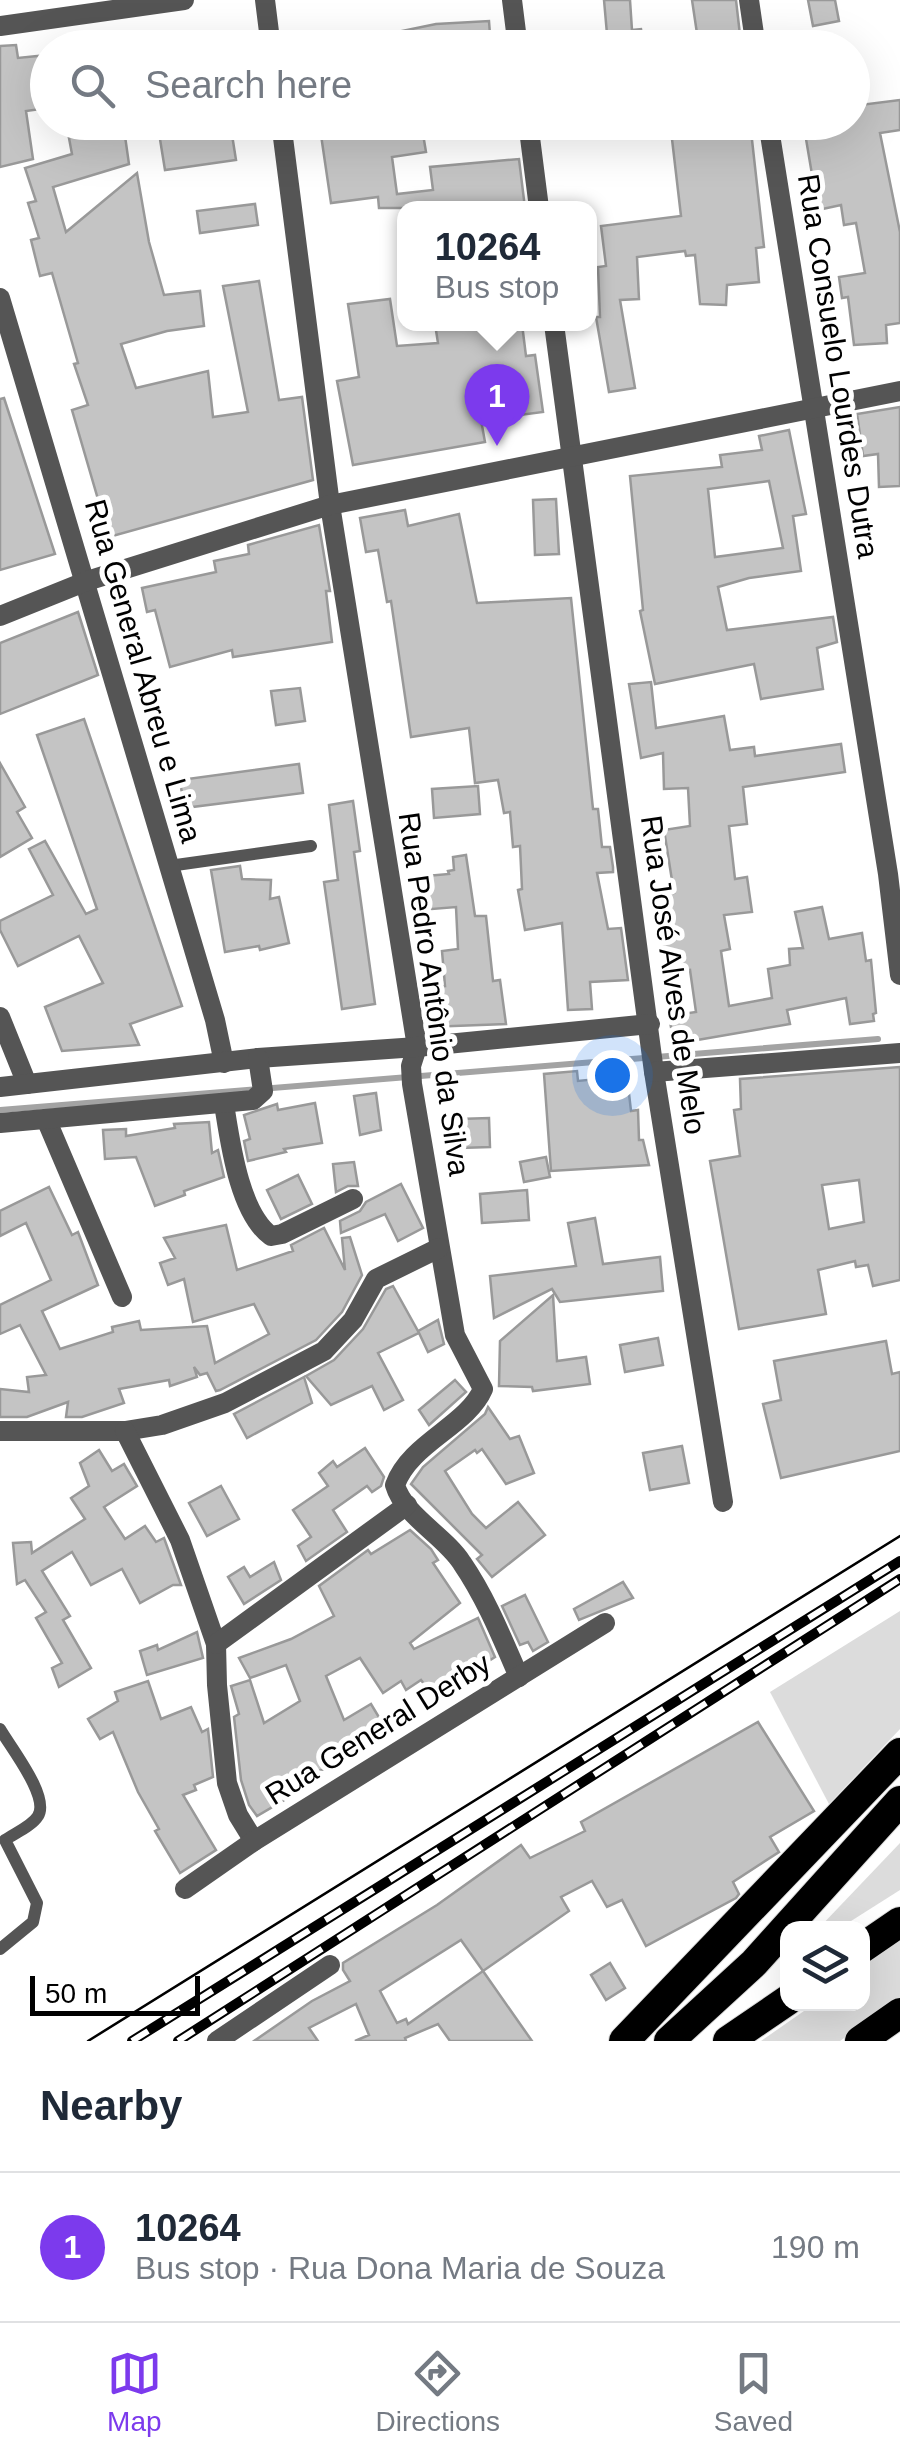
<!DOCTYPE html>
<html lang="en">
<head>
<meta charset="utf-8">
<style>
	body { margin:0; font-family:Helvetica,sans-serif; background:#f2f2f3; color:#1f2937 }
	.controls { position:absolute; right:30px; bottom:30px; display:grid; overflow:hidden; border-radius:20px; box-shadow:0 10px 40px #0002 }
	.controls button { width:90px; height:90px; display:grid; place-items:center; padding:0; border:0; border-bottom:2px solid #e0e1e3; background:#fff; color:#1f2937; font:50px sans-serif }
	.scale { position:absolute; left:30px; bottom:25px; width:170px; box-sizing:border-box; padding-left:10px; border:5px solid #000; border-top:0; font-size:28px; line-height:35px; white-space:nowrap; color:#000; -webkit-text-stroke:8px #fff; paint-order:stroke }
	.you { position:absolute; left:612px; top:1075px; width:35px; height:35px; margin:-25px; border:8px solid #fff; border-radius:50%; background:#1a73e8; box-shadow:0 0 0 15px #1a73e833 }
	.badge { display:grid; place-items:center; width:65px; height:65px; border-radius:50%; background:#7c3aed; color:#fff; font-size:32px; font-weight:700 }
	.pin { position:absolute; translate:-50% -82px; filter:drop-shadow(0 2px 5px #0008) }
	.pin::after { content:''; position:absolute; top:52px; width:35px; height:30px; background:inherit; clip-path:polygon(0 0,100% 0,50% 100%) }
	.popup { position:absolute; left:397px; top:201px; width:200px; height:130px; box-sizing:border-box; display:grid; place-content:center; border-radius:20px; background:#fff; filter:drop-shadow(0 2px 8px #0005); font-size:32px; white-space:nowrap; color:#747a83 }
	.popup b { font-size:38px; color:#1f2937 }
	.popup::after { content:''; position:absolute; left:50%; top:100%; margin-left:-20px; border:20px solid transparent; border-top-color:#fff }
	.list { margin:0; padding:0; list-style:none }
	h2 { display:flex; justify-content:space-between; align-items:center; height:130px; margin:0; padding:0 40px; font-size:42px }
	h2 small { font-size:32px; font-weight:400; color:#747a83 }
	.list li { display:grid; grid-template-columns:65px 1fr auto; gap:30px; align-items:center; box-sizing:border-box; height:150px; padding:0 40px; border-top:2px solid #e0e1e3 }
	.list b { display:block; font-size:38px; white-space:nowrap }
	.list p { margin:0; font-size:32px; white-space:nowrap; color:#747a83 }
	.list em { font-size:32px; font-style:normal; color:#747a83 }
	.icon { flex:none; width:55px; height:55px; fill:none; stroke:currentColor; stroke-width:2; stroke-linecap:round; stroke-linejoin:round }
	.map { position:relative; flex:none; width:900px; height:2041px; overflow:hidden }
	.search { position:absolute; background:#fff; box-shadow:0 10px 40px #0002; left:30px; right:30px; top:30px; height:110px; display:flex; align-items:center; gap:25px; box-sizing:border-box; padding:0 35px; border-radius:55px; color:#747a83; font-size:38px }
	.sheet { height:280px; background:#fff }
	nav { display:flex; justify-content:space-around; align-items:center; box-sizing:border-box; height:140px; border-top:2px solid #e0e1e3; background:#fff; font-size:28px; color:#747a83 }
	nav a { display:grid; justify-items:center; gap:5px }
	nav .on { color:#7c3aed }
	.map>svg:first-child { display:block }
</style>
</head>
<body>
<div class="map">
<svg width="900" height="2041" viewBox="0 0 900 2041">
	<rect width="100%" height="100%" fill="#fff"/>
	<!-- green -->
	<g fill="#dcdcdc">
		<polygon points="900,1611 900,1729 829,1804 770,1692"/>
		<polygon points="900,1843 900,1890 840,1928 819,1928"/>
		<polygon points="900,1939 900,1997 840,2041 761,2041 814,2004 862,2004 863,1966"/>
	</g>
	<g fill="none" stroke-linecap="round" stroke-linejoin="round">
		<!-- stream -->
		<polyline stroke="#a3a3a3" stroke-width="6" points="0,1110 878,1039"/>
	</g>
	<!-- building -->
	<g fill="#c4c4c4" stroke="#999" stroke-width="2.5" fill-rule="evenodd">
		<polygon points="604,0 630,0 632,30 641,29 644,48 589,48 588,37 607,34"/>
		<polygon points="692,0 736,0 740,35 698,40"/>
		<polygon points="808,0 835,0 839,21 813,26"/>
		<polygon points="489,21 491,48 368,48 368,38 436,24"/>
		<polygon points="16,45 18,58 48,55 48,108 26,111 33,159 0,167 0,46"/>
		<polygon points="900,100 900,130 880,133 900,232 900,323 886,325 887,343 854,345 848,297 842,298 839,277 865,273 856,223 844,225 841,205 818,210 806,139 845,129 844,122 852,122 852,106"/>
		<polygon points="66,122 123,122 129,164 53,187 66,232 137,173 149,242 164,295 200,291 204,326 167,331 121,344 136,388 208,371 213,417 248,412 223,286 259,281 279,400 302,397 313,480 109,537 72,410 88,405 74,364 78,363 52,273 40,276 31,240 39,238 28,203 36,201 25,168 72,154"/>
		<polygon points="230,122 236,160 165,170 159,133"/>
		<polygon points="399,122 421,122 426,152 392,157 397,194 433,190 430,167 519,159 525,208 379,208 378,197 331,203 321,135"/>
		<polygon points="670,122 750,122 764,247 756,248 759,282 727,285 726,305 700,304 695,255 686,256 685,251 637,257 639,299 620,300 635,388 609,392 596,317 600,317 598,267 606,266 601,226 681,216"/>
		<polygon points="255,204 258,225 200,233 197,211"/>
		<polygon points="390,299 397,346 438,343 435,324 522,324 526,356 535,355 543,412 481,420 485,442 353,465 337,381 359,377 348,304"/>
		<polygon points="4,398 55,554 0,570 0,399"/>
		<polygon points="900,407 900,486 879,487 878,454 863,456 857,414"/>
		<path d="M789,430L806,514L793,516L801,571L749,578L718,587L727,630L833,617L837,642L817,648L823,689L761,699L754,664L655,684L640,611L643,610L630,476L722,467L720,455L762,450L759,436ZM769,481L783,548L715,557L708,489Z"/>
		<polygon points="556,499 559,554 535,555 533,500"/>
		<polygon points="405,510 408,526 459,514 477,603 571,598 593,809 598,809 602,847 610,847 613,867 613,872 597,873 608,929 621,928 628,980 590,982 592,1009 568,1010 562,923 525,930 518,890 522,889 520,846 513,847 510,812 504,813 498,780 475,783 469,728 411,737 391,601 387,602 378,550 366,552 360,518"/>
		<polygon points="319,525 330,591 326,591 332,642 233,657 232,650 170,667 155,610 147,612 142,588 216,572 214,561 249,554 248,545"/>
		<polygon points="78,612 98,675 0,714 0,643"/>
		<polygon points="651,682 656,728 724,716 730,750 754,747 755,756 841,744 845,772 743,787 747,824 729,826 735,879 747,877 752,912 724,915 730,949 721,951 729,1006 772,998 768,969 790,965 789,949 803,948 795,912 822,907 829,939 862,933 866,961 871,960 876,1013 873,1014 874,1021 850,1024 846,998 787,1010 790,1024 674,1044 669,1016 696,1012 690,970 667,974 658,926 662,925 655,899 674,893 664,830 690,826 688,788 664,789 663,753 641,758 629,684"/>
		<polygon points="300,688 305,721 276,725 271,691"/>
		<polygon points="84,719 182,1006 130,1024 139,1045 62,1051 45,1007 103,983 79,936 18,966 0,930 0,921 53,895 29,849 45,841 86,914 97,909 37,735"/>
		<polygon points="0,763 25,807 17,812 32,838 0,857"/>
		<polygon points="299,764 303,793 184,808 180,780"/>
		<polygon points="478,786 480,814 434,818 432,789"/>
		<polygon points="353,801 360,851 354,852 375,1004 342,1009 324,882 338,880 329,805"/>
		<polygon points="466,855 475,916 486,916 493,981 500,980 506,1024 428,1027 422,988 445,986 442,951 458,949 456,907 420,910 416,877 449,874 448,871 454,870 453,857"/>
		<polygon points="240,866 242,879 271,880 270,899 279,897 289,943 260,950 259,946 225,952 211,870"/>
		<path d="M900,1067V1280L873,1286L868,1265L856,1267L855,1261L818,1270L826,1314L739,1329L710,1161L740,1156L734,1110L741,1109L740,1079ZM859,1180L864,1222L829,1229L822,1185Z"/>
		<polygon points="577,1071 578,1081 627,1076 631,1111 638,1110 639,1140 643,1140 649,1165 551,1171 544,1074"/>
		<polygon points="376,1093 381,1130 360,1135 354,1096"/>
		<polygon points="315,1103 322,1143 284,1149 286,1152 248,1161 244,1141 250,1139 244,1115 277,1104 278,1110"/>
		<polygon points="489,1118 490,1147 460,1148 459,1119"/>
		<polygon points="209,1122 212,1153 218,1150 224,1177 184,1191 185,1195 155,1206 136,1157 105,1159 103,1130 126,1129 126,1136 175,1128 174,1124"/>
		<polygon points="546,1157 550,1177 524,1182 520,1162"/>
		<polygon points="354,1162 358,1186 348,1186 336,1192 333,1164"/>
		<polygon points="298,1175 312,1204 281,1219 267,1190"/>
		<polygon points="401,1184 423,1228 398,1241 385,1214 341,1233 340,1221 360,1211 366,1202"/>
		<polygon points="49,1187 72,1235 78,1232 98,1285 42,1311 60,1349 113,1332 112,1327 139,1321 141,1330 207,1326 215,1363 269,1334 254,1304 193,1322 184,1279 168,1285 160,1263 175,1258 164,1238 226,1225 237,1270 293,1251 291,1245 324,1228 345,1270 342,1238 350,1237 362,1275 342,1312 316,1340 220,1390 216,1391 207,1373 200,1375 194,1367 197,1377 170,1386 169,1380 119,1389 124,1403 82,1417 66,1417 68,1402 27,1417 0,1417 0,1389 29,1392 27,1377 46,1375 20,1325 0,1334 0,1305 51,1280 26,1223 0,1236 0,1211"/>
		<polygon points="527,1190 529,1220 482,1223 480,1194"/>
		<polygon points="595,1218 603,1264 660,1257 663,1291 560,1302 552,1289 494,1318 490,1276 576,1266 568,1223"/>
		<polygon points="393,1286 418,1331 438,1320 444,1344 428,1352 419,1333 378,1353 403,1400 384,1410 372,1386 331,1405 306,1376 334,1360 363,1329 386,1289"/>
		<polygon points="553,1295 557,1361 586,1357 590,1384 533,1391 532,1387 499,1386 500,1341"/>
		<polygon points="658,1338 663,1365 625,1372 620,1345"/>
		<polygon points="886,1341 892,1374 900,1372 900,1451 781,1478 763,1404 781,1400 774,1361"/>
		<polygon points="304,1377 312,1403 247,1438 234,1414"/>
		<polygon points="455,1380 466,1392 429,1425 419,1410"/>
		<polygon points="488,1407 510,1439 519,1436 534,1473 506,1484 482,1449 477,1453 475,1450 445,1471 472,1514 486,1528 518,1502 545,1535 492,1577 477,1559 482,1555 411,1484 423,1467 485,1414"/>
		<polygon points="682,1446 689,1483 650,1490 643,1453"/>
		<polygon points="365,1448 384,1477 381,1486 372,1492 367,1486 333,1510 347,1532 306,1561 298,1546 311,1537 293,1510 328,1486 319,1473 333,1461 337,1467"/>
		<polygon points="99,1450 112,1471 124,1464 137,1486 104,1507 125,1539 145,1526 156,1542 164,1538 181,1585 173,1585 140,1603 122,1569 91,1585 72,1552 42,1571 70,1616 63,1620 91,1668 59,1687 52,1668 62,1663 36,1618 46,1612 25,1580 17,1584 13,1543 31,1542 32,1553 85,1519 71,1498 89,1486 80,1463"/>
		<polygon points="221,1486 239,1519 207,1536 189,1503"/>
		<polygon points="410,1530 431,1549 438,1560 433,1563 460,1603 410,1643 414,1649 478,1618 495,1657 433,1696 421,1680 406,1690 401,1681 383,1693 360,1658 326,1676 344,1720 371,1704 386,1729 345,1761 316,1772 320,1779 257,1816 249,1805 241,1780 234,1717 239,1714 231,1686 250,1680 264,1723 300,1701 286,1665 250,1678 239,1658 291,1639 334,1616 319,1586 368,1550 371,1554"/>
		<polygon points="274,1562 281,1580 244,1604 228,1577 244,1567 250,1577"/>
		<polygon points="623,1582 633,1598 579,1620 574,1609"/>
		<polygon points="525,1595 548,1642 533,1651 528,1642 520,1645 502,1606"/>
		<polygon points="197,1632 203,1658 147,1675 140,1651 157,1645 158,1650"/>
		<polygon points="148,1681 161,1719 191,1707 202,1732 208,1729 213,1777 194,1785 196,1790 183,1795 216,1850 180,1873 155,1831 159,1829 138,1792 113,1732 100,1739 88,1719 118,1701 115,1692"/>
		<path d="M758,1722L814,1811L770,1837L779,1852L733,1882L739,1894L736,1898L646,1946L622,1900L607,1907L592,1881L561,1897L569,1911L483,1971L532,2041H450L438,2024L405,2038L406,2041H355L369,2035L356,2004L309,2028L318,2041H254L312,2001L350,1981L343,1970V1963L437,1905L521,1845L530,1858L585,1831L581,1822ZM461,1940L483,1971L408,2024L406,2019L397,2023L380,1991Z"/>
		<polygon points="610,1963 625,1988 606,2000 591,1975"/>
	</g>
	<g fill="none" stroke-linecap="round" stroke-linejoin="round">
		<defs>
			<g id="highway">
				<polyline points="862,1948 900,1922"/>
				<polyline points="624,2041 900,1753"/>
				<polyline points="669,2041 754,1963 900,1801"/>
				<polyline points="728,2041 788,2000"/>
				<polyline points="860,2041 900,2013"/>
			</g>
		</defs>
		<!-- highway casing -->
		<use href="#highway" stroke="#dbdbdb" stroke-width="32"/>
		<!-- lane -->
		<g stroke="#555" stroke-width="12">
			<polyline points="169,866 311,846"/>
			<path d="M0,1729C11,1748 50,1797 38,1816C32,1826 15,1833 5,1840L37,1903L33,1922L0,1949"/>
		</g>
		<!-- street -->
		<g stroke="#555" stroke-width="20">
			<polyline points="265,0 271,48"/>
			<polyline points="512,0 518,48"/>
			<polyline points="749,0 756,48"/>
			<polyline points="0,26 184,0"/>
			<path d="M281,122L330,505L417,1047L411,1066L412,1084L455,1335L483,1389C467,1426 410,1443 395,1485C404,1516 445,1536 462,1563C486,1598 502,1638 519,1677"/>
			<polyline points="528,122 539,208"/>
			<polyline points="768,122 888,874 900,975"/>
			<polyline points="0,298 215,1020 224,1063"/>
			<polyline points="554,324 654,1072 723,1502"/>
			<polyline points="0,616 87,581 330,505 900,391"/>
			<polyline points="0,1017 27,1084"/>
			<polyline points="654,1072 900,1053"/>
			<polyline points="0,1087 258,1058 417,1047 650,1024"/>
			<path d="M224,1104C230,1141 239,1213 271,1236L282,1234L353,1199"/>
			<polyline points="46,1119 122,1297"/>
			<polyline points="0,1123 253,1100 263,1091 258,1058"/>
			<polyline points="0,1431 125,1431 162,1425 225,1403 324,1351 353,1320 376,1279 439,1248"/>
			<polyline points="125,1431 180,1540 216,1644 217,1685 227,1783 238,1815 254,1841"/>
			<polyline points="216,1644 407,1505"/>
			<polyline points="185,1889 254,1841 605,1623"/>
			<polyline points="217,2041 330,1965"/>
		</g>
		<!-- highway -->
		<use href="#highway" stroke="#000" stroke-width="30"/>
		<!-- tram -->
		<polyline stroke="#000" stroke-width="2.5" points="88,2041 900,1536"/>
		<defs>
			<g id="rail">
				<polyline points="132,2041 900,1561"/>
				<polyline points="178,2041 900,1579"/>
			</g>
		</defs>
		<!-- rail casing -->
		<use href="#rail" stroke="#000" stroke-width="10"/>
		<!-- rail -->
		<use href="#rail" stroke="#fff" stroke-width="6" stroke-dasharray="19" stroke-linecap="butt"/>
	</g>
	<g text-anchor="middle" stroke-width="10" stroke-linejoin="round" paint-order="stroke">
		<!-- street labels -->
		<g font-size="30" fill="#000" stroke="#fff">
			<text transform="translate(838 366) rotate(81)" y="10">Rua Consuelo Lourdes Dutra</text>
			<text transform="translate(143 671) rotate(74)" y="10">Rua General Abreu e Lima</text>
			<text transform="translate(673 975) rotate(82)" y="10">Rua José Alves de Melo</text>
			<text transform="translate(434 994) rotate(82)" y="10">Rua Pedro Antônio da Silva</text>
			<text transform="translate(378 1729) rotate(-32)" y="10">Rua General Derby</text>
		</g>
	</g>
</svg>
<div class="controls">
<button><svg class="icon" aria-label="layers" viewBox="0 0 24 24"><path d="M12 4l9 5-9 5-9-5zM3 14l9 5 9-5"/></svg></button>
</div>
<div class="scale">50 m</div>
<div class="you"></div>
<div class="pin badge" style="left:497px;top:446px">1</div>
<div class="popup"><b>10264</b>Bus stop</div>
<div class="search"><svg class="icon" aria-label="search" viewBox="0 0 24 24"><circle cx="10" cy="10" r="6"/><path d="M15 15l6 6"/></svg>Search here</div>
</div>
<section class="sheet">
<h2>Nearby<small></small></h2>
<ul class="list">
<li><span class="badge">1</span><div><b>10264</b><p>Bus stop · Rua Dona Maria de Souza</p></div><em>190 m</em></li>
</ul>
</section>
<nav>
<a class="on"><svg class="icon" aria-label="map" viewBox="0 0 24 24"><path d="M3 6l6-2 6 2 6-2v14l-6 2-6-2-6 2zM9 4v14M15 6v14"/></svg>Map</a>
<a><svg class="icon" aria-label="directions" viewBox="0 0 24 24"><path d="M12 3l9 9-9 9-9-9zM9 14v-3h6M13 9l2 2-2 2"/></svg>Directions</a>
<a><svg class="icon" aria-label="saved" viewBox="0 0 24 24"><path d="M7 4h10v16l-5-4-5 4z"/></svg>Saved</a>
</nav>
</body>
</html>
